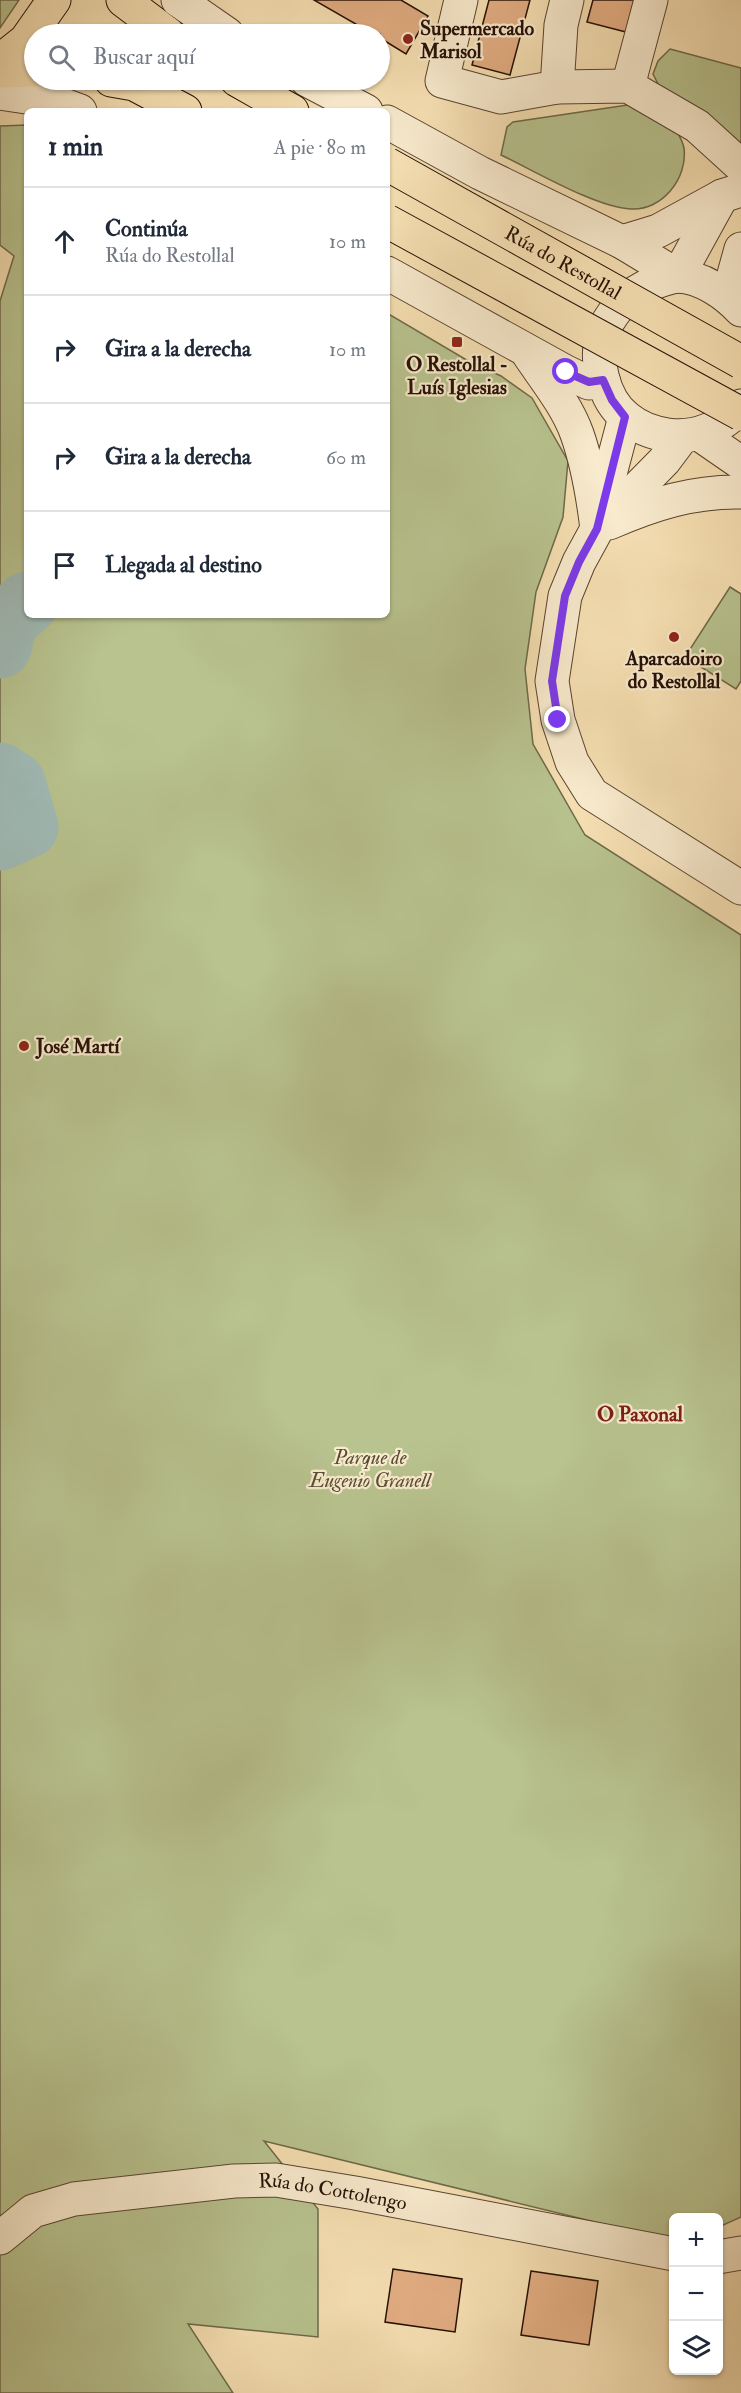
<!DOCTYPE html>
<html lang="es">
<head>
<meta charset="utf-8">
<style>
	body { margin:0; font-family:"IM FELL Double Pica",serif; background:#f6f6f7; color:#1f2937 }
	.controls { position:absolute; right:18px; bottom:18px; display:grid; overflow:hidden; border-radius:9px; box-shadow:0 2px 4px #0004 }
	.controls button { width:54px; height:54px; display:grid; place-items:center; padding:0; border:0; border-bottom:2px solid #e0e1e3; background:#fff; color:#1f2937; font:30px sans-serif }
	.stop { position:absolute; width:18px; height:18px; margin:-14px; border:4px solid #7c3aed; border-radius:50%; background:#fff }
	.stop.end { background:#7c3aed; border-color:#fff; box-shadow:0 2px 6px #0008 }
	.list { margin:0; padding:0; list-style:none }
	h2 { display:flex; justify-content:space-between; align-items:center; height:78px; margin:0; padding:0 24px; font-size:26px }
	h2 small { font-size:20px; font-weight:400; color:#747a83 }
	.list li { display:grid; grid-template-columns:39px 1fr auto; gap:18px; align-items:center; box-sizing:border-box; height:108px; padding:0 24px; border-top:2px solid #e0e1e3 }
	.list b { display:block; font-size:22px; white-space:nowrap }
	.list p { margin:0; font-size:20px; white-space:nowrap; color:#747a83 }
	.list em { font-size:20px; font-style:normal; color:#747a83 }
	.icon { flex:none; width:33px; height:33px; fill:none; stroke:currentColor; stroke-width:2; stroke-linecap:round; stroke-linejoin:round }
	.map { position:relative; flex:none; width:741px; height:2393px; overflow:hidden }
	.search { position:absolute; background:#fff; box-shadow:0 2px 4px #0004; left:24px; top:24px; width:366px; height:66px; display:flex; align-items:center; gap:15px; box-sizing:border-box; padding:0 21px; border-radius:33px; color:#747a83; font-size:22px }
	.panel { position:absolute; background:#fff; box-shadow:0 2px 4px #0004; left:24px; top:108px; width:366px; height:510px; border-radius:9px }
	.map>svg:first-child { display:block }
</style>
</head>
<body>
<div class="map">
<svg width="741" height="2393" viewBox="0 0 741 2393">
	<rect width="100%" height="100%" fill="#f6e0b3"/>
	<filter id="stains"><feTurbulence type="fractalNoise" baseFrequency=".00333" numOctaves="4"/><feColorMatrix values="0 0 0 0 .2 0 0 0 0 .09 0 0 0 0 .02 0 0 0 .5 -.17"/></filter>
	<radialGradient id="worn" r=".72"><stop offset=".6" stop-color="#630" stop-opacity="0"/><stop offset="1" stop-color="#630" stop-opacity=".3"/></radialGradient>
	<!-- green -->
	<g fill="#b8c38f" stroke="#6e694a" stroke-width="1.5">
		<polygon points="0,0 19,0 0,28"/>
		<polygon points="670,49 741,68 741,148 659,86 653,74 658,61"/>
		<path d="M641,103C649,107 660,110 665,116C672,123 682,138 684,148C688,178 662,211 631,209C595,207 535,171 501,155L507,127L513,122Z"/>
		<polygon points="27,125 27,615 387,615 387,313 470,362 501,376 532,398 568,461 563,517 536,592 525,669 533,744 585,835 741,935 741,2217 719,2227 718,2218 674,2218 673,2241 264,2141 318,2209 318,2337 188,2324 233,2393 0,2393 0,301 14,256 0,245 0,126"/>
		<polygon points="730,587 741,594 741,681 736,689 685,657"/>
	</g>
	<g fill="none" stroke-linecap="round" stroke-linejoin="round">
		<!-- river -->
		<g stroke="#a0bbb6" stroke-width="63">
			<polyline points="0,647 6,622 27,603"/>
			<polyline points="0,774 14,783 27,827 0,839"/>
		</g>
	</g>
	<!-- building -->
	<g fill="#e2ad82" stroke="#250f05" stroke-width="1.5">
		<polygon points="314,0 401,0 428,16 406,54 380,38 380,34 373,34"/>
		<polygon points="489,0 530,0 510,75 472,65"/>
		<polygon points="593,0 634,0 626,32 587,22"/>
		<polygon points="393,2269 462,2279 455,2332 385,2322"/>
		<polygon points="531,2271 598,2281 589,2345 521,2335"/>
	</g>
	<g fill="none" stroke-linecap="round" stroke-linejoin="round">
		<defs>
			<g id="minor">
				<polyline points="178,0 227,34"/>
				<polyline points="461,0 442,81 501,97 557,87 628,86 697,126 741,166"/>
				<polyline points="307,80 366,111"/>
				<polyline points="628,86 651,0"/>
				<polyline points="557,87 561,25 567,0"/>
				<polyline points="0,93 53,101 80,111"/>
				<polyline points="387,122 480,173 622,242 678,276"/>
				<polyline points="622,242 658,231 722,196 741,190"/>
				<polyline points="387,273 566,372 589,383 603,380"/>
				<polyline points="678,276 722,196"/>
				<polyline points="728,296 741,249"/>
				<path d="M741,310C726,294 702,277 678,276C674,276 669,278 665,279C638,287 615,304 604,330C593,357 603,400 627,418C639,428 653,433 668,435C696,439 723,427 741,406"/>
				<path d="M529,355C546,380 567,406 577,434C588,465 593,496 597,529"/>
				<polyline points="699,434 741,463"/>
				<polyline points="682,437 664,461 597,529 579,562 565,596 552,681 558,720 572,762 592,794 741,888"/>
				<polyline points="600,512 625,417"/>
				<path d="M609,523C653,504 693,491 741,492"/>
				<path id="s1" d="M0,2238L33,2211L74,2199L234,2181L276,2180L355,2193L674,2254"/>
				<polyline points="718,2257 741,2253"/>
			</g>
			<g id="major">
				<polyline points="123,0 168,34"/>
				<polyline points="0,61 26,40 54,0"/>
				<polyline points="0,71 34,70"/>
				<polyline points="111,80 134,84 185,111"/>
				<polyline points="237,80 292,111"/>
			</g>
		</defs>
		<!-- minor casing -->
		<use href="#minor" stroke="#594330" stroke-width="35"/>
		<!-- major casing -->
		<use href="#major" stroke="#250f05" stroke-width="35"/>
		<!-- minor -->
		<use href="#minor" stroke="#f9ebce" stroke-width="33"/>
		<!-- major -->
		<use href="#major" stroke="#f6e0b3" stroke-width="33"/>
		<defs>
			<g id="major-bridge">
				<path id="s2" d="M387,164L741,362"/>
				<polyline points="387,221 741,414"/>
			</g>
		</defs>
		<!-- major-bridge casing -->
		<use href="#major-bridge" stroke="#250f05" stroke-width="35" stroke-linecap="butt"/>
		<!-- major-bridge -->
		<use href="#major-bridge" stroke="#f6e0b3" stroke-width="33"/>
	</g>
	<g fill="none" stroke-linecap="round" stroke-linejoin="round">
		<!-- route -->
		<polyline stroke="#7c3aed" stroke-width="8" points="558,720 552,681 565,596 579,562 597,529 625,417 612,400 603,380 589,382 566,372"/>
	</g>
	<!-- markers -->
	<g fill="#8f2418" stroke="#f9ebce" stroke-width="2">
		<circle cx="408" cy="39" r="6"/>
		<rect x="451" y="336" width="12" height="12" rx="3"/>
		<circle cx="674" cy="637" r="6"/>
		<circle cx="24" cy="1046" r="6"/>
	</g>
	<g text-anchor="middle" stroke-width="4.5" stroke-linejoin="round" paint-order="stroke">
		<!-- poi labels -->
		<g font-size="20" font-weight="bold" fill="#250f05" stroke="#f9ebce" text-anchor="start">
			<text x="420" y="35">Supermercado<tspan x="420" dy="23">Marisol</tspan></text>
			<text x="457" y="371" text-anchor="middle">O Restollal -<tspan x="457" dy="23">Luís Iglesias</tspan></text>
			<text x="674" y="665" text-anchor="middle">Aparcadoiro<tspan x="674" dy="23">do Restollal</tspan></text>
			<text x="36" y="1053">José Martí</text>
		</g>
		<!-- street labels -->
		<g font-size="20" fill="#250f05" stroke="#f9ebce">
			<text dy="7" stroke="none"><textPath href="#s2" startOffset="202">Rúa do Restollal</textPath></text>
			<text dy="7" stroke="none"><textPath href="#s1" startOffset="346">Rúa do Cottolengo</textPath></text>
		</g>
		<!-- park labels -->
		<g font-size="20" font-style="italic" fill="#584e35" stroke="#f9ebce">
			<text x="370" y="1464">Parque de<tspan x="370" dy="23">Eugenio Granell</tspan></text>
		</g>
		<!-- neighbourhood labels -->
		<g font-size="21" font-weight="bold" fill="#7a1f14" stroke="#f9ebce">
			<text x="640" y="1421">O Paxonal</text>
		</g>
	</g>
	<rect width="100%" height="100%" filter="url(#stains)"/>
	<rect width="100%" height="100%" fill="url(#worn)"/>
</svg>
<div class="controls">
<button>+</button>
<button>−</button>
<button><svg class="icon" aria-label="layers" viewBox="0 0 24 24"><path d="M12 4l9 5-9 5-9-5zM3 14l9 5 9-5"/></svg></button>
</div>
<div class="stop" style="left:566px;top:372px"></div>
<div class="stop end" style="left:558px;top:720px"></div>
<div class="search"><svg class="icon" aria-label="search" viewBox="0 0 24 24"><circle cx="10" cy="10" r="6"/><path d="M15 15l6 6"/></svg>Buscar aquí</div>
<section class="panel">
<h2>1 min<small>A pie · 80 m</small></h2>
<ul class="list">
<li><svg class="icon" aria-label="ahead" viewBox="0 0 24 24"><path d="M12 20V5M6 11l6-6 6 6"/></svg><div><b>Continúa</b><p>Rúa do Restollal</p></div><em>10 m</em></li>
<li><svg class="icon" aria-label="right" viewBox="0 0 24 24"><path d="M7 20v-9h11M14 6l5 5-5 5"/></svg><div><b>Gira a la derecha</b></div><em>10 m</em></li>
<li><svg class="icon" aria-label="right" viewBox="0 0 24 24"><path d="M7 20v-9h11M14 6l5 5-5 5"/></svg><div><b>Gira a la derecha</b></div><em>60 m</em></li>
<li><svg class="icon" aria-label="arrive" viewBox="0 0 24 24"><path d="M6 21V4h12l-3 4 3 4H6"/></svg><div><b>Llegada al destino</b></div></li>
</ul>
</section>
</div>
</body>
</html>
